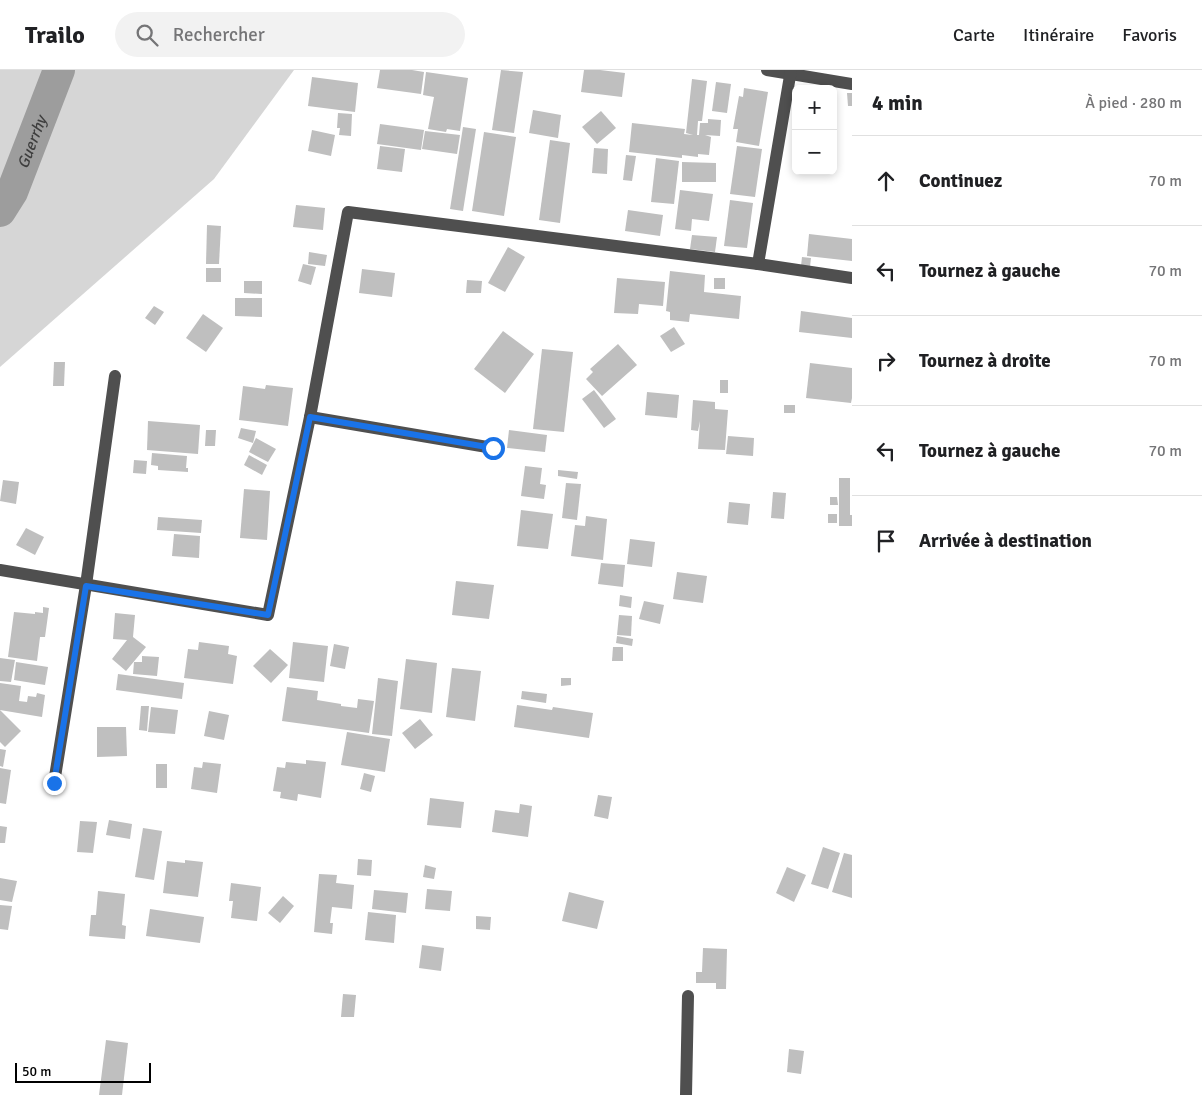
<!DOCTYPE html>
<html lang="fr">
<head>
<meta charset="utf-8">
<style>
	body { margin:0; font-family:Signika,sans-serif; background:#f2f2f2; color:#202124 }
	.controls { position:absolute; right:15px; top:15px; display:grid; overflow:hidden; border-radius:8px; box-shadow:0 2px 8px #0003 }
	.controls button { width:45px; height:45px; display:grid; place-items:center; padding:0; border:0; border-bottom:1px solid #e0e0e0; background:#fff; color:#202124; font:25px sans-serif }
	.scale { position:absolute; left:15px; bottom:12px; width:136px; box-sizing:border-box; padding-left:5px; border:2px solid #000; border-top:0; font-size:14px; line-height:18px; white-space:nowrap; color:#000; -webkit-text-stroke:4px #fff; paint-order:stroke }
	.stop { position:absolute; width:15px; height:15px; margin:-11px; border:4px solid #1a73e8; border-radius:50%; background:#fff }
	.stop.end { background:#1a73e8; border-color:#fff; box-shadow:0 1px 5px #0008 }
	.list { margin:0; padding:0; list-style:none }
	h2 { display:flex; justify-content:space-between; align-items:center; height:65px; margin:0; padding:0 20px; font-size:21px }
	h2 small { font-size:16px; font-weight:400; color:#757577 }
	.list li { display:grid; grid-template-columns:32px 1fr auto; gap:15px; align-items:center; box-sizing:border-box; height:90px; padding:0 20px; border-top:1px solid #e0e0e0 }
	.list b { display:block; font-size:19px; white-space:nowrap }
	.list em { font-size:16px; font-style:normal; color:#757577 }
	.icon { flex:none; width:28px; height:28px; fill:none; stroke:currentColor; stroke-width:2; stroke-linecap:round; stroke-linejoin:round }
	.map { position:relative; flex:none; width:852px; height:1025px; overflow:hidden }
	header { display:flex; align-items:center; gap:30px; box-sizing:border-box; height:70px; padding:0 25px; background:#fff; border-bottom:1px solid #e0e0e0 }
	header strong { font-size:24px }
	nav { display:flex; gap:28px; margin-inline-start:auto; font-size:18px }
	.search { width:350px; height:45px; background:#f2f2f2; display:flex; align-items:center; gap:12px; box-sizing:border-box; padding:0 18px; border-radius:28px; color:#757577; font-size:19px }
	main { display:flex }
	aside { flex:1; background:#fff }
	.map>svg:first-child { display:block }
</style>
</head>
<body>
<header>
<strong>Trailo</strong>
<div class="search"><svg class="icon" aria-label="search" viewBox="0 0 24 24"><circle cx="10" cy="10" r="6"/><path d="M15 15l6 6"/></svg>Rechercher</div>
<nav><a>Carte</a><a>Itinéraire</a><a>Favoris</a></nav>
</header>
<main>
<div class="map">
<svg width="852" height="1025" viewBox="0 0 852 1025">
	<rect width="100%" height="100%" fill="#fff"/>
	<!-- green -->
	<polygon fill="#d6d6d6" points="0,0 294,0 214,109 0,297"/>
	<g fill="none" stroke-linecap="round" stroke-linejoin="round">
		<!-- river -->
		<path stroke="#9d9d9d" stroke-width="32" id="s1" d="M0,141L12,122L59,0"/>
	</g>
	<!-- building -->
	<g fill="#bfbfbf">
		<polygon points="380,0 412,0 424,2 421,24 377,18"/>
		<polygon points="501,0 523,2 514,63 492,60"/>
		<polygon points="584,0 600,0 625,3 622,27 581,22"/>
		<polygon points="426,2 468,8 460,61 447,59 446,62 428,59 434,27 423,25"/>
		<polygon points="312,7 358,13 355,42 308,36"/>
		<polygon points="692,9 707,11 702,51 698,51 697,65 699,65 700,53 708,53 708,49 721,50 720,66 705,65 711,67 709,85 698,84 698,87 682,85 682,88 629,82 632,53 685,59 684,64 693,65 686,63"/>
		<polygon points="716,12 731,14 727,43 712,41"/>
		<polygon points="744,18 768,22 759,76 736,72 738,59 733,59 739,26 743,27"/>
		<polygon points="847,23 852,23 852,36 848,36"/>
		<polygon points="533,40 561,45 558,68 529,63"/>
		<polygon points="601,41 616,58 597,74 582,57"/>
		<polygon points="338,43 352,44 351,66 339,65 340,58 337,58"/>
		<polygon points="380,54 424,60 421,80 377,74"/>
		<polygon points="463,57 476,59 463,141 450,139"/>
		<polygon points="312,60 335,65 331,86 308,81"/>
		<polygon points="425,61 460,65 457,84 422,79"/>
		<polygon points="484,62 516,67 504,146 472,141"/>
		<polygon points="550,70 570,73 560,153 539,150"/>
		<polygon points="380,76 405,79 402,102 377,99"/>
		<polygon points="737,76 762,79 755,127 730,124"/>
		<polygon points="594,78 608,79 607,104 592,103"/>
		<polygon points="626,85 636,86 632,111 623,110"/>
		<polygon points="656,88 679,91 674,134 651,132"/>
		<polygon points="682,92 716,93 716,112 682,112"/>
		<polygon points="680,120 713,124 709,151 692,149 691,161 675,159"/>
		<polygon points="730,130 753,133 747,178 724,176"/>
		<polygon points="296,135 325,138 323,160 293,157"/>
		<polygon points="628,140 663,145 660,166 625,161"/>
		<polygon points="207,155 221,156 219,194 206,194"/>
		<polygon points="809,164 852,169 852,191 807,186"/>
		<polygon points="692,165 717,167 715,182 690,179"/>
		<polygon points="508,177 525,187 505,222 488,213"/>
		<polygon points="309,182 327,185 325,196 308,194"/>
		<polygon points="802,187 811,188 810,197 801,196"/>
		<polygon points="303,194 316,197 311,215 298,211"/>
		<rect x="206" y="198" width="15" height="14"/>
		<polygon points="362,199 395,203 392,227 359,223"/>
		<polygon points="670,201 705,205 704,222 741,226 739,249 690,244 689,252 670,250 670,242 666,241"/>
		<polygon points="617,208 665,212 663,236 639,234 638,244 614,243"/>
		<rect x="714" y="208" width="11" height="11"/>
		<polygon points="467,210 482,211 481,223 466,223"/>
		<polygon points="244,211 262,211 262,224 244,223"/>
		<polygon points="235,228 262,228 262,247 235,246"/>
		<polygon points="154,236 164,242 155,255 145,248"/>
		<polygon points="801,241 852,248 852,268 799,262"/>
		<polygon points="203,244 223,258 206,282 186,268"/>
		<polygon points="674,257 685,274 671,282 660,266"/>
		<polygon points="503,261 534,284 505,323 474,299"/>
		<polygon points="618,274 637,295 602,326 586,309 593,302 590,299"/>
		<polygon points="542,279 573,282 564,362 533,359"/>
		<polygon points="54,292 65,292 64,316 53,316"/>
		<polygon points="810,293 852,298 852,328 851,333 806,328"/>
		<rect x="720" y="310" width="8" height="13"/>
		<polygon points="266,315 293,318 288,356 239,350 243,316 265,319"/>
		<polygon points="594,320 616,349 604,358 582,329"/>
		<polygon points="647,322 679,325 677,348 645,345"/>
		<polygon points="693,330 715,332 715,339 728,340 725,380 698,379 700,351 698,361 691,360"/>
		<rect x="784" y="335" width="11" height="8"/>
		<polygon points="148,351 200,355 198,384 147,380"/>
		<polygon points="241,358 256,361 253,373 238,368"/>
		<polygon points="206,360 216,360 215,376 205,376"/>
		<polygon points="509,360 547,365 545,382 507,378"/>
		<polygon points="728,366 754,368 753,386 726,384"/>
		<polygon points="256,368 276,379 268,392 249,382"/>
		<polygon points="152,383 187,386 186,398 188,398 188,402 158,400 158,396 151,395"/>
		<polygon points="249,385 267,395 262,405 244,395"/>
		<polygon points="134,390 147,391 146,404 133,403"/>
		<polygon points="525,396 542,398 540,414 546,415 544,429 521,426"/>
		<polygon points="558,400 578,402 577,409 558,406"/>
		<polygon points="839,408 850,408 850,445 852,445 852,456 839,456"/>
		<polygon points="3,410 19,412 16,434 0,431"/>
		<polygon points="566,413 581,414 577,450 562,448"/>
		<polygon points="244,419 270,421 267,470 240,468"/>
		<polygon points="773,422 786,423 784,449 771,448"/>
		<polygon points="830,427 837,427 838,435 830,435"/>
		<polygon points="729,432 750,434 748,455 727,453"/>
		<polygon points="521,440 553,444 548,479 517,476"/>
		<rect x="828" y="444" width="9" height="9"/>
		<polygon points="586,446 607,449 603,490 571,486 575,455 585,456"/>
		<polygon points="158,447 202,450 201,463 157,460"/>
		<polygon points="26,458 44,467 35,485 16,475"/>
		<polygon points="174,464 200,466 199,488 172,486"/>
		<polygon points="630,469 655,472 652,497 627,494"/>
		<polygon points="601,493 625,495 623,517 598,514"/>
		<polygon points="677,502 707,506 703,533 673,529"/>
		<polygon points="456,511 494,515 489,549 452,545"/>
		<polygon points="620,525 632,527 631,538 619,536"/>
		<polygon points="644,531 664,535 660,554 639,549"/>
		<polygon points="43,537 49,538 45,567 40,567 37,591 8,587 14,542 35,544 35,542 43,543"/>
		<polygon points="115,543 135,545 133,567 146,577 126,601 112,589 127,570 113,569"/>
		<polygon points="619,545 632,546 631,566 617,565"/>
		<polygon points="617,566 633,569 632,576 616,573"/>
		<polygon points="199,572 229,576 228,584 237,586 233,614 184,608 188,579 198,580"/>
		<polygon points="293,572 328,576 324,612 289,608"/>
		<polygon points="334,574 349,577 345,599 330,596"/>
		<polygon points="613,577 623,577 623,591 612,591"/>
		<polygon points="270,579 288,595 271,613 253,596"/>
		<polygon points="142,586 159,587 157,606 133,604 134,592 142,592"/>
		<polygon points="0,588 15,590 11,612 0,611"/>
		<polygon points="406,589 437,593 432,643 400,639"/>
		<polygon points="16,592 48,597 45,615 14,610"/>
		<polygon points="452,598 481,601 475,651 446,647"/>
		<polygon points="118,604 184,613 182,629 116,620"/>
		<polygon points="378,608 398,611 392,666 372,664"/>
		<polygon points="561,608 571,608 571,615 561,616"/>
		<polygon points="0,613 21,616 19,631 27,632 28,626 36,627 37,623 45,625 42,647 0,640"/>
		<polygon points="287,617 318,621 317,630 341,634 341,636 357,638 358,629 374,631 369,663 282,651"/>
		<polygon points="522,621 547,624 546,633 521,629"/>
		<polygon points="517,635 552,640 553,637 593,643 589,668 514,657"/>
		<polygon points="141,636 149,636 147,661 139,660"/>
		<polygon points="151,637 178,640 175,664 148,662"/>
		<polygon points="0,640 21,661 5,677 0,672"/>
		<polygon points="209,641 229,645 224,670 204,666"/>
		<polygon points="420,649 433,665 415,679 402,663"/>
		<polygon points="97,657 126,657 127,686 97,687"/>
		<polygon points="347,662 390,669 385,702 341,695"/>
		<polygon points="0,679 6,680 3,697 0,696"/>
		<polygon points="306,690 326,692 321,728 298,724 297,731 280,728 281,722 273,721 277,697 285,698 286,692 306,694"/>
		<polygon points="203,692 221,694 217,723 191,719 194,697 202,698"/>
		<rect x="156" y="694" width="11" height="24"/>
		<polygon points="0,698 11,700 6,734 0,733"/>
		<polygon points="364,703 375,706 371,722 360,719"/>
		<polygon points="598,725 612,727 608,749 594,746"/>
		<polygon points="430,728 464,732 461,758 427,755"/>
		<polygon points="520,734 532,736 528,767 492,762 495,740 519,743"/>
		<polygon points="109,750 132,754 130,769 106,765"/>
		<polygon points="80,751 97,752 93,783 77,782"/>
		<polygon points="0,756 7,757 5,773 0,773"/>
		<polygon points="143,758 162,761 154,810 135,807"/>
		<polygon points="823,777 840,783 828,819 811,814"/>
		<polygon points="844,783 852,785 852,828 832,822"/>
		<polygon points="358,789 372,790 371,806 357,805"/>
		<polygon points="185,790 203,792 198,827 163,823 167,791 185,793"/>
		<polygon points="425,795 436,798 434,809 423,807"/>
		<polygon points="787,797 806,805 794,832 776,823"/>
		<polygon points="319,804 337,805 336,813 354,815 352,839 332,837 330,853 333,853 332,864 314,862"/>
		<polygon points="0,808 17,811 12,832 0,830"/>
		<polygon points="231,813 261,817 257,851 231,848 233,831 229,831"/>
		<polygon points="427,819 452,821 450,841 425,839"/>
		<polygon points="374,820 408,823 406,843 372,839"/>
		<polygon points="98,821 125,824 122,855 126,856 125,869 89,866 91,845 96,845"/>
		<polygon points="569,822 604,831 597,859 562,851"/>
		<polygon points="283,826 294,836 280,853 268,843"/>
		<polygon points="0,835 12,836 8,860 0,859"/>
		<polygon points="150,839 204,847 200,873 146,866"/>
		<polygon points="368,842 396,845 394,873 365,870"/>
		<polygon points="476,846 491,847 490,860 476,859"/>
		<polygon points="422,875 444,878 441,901 419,898"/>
		<polygon points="703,878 727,879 726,919 716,919 716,913 696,913 696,902 702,902"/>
		<polygon points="343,924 356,925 354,947 341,947"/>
		<polygon points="106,970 128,973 122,1025 99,1025"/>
		<polygon points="789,979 804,981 801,1004 787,1002"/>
	</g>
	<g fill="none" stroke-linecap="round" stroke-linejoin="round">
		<!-- minor -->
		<g stroke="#4f4f4f" stroke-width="12">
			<polyline points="767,0 852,14"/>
			<polyline points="758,194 791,0"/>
			<polyline points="310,347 493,378"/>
			<polyline points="0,500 268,545 310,347 348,142 758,194 852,208"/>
			<polyline points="54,713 86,515 115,306"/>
			<polyline points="686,1025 688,926"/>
		</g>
	</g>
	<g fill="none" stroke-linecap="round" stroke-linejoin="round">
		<!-- route -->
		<polyline stroke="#1a73e8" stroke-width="6" points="54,713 86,516 268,545 310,347 493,378"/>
	</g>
	<g text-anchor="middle" stroke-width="5" stroke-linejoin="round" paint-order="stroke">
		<!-- water labels -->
		<g font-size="16" font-style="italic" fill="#3e3e3e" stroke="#fff">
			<text dy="6" stroke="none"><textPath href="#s1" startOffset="76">Guerrhy</textPath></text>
		</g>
	</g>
</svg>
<div class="controls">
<button>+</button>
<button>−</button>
</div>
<div class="scale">50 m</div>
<div class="stop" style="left:493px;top:378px"></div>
<div class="stop end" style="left:54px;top:713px"></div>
</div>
<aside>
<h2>4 min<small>À pied · 280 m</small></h2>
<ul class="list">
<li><svg class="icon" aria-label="ahead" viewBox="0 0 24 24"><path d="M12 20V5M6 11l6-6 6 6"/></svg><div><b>Continuez</b></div><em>70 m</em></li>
<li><svg class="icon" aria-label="left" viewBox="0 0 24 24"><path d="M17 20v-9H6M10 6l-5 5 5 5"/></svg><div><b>Tournez à gauche</b></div><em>70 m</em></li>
<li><svg class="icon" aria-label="right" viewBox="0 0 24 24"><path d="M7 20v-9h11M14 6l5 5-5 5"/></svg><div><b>Tournez à droite</b></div><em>70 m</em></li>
<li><svg class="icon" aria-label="left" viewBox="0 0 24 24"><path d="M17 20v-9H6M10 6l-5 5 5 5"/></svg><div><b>Tournez à gauche</b></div><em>70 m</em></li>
<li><svg class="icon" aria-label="arrive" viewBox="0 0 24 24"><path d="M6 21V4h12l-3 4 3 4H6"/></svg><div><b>Arrivée à destination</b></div></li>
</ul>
</aside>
</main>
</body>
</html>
